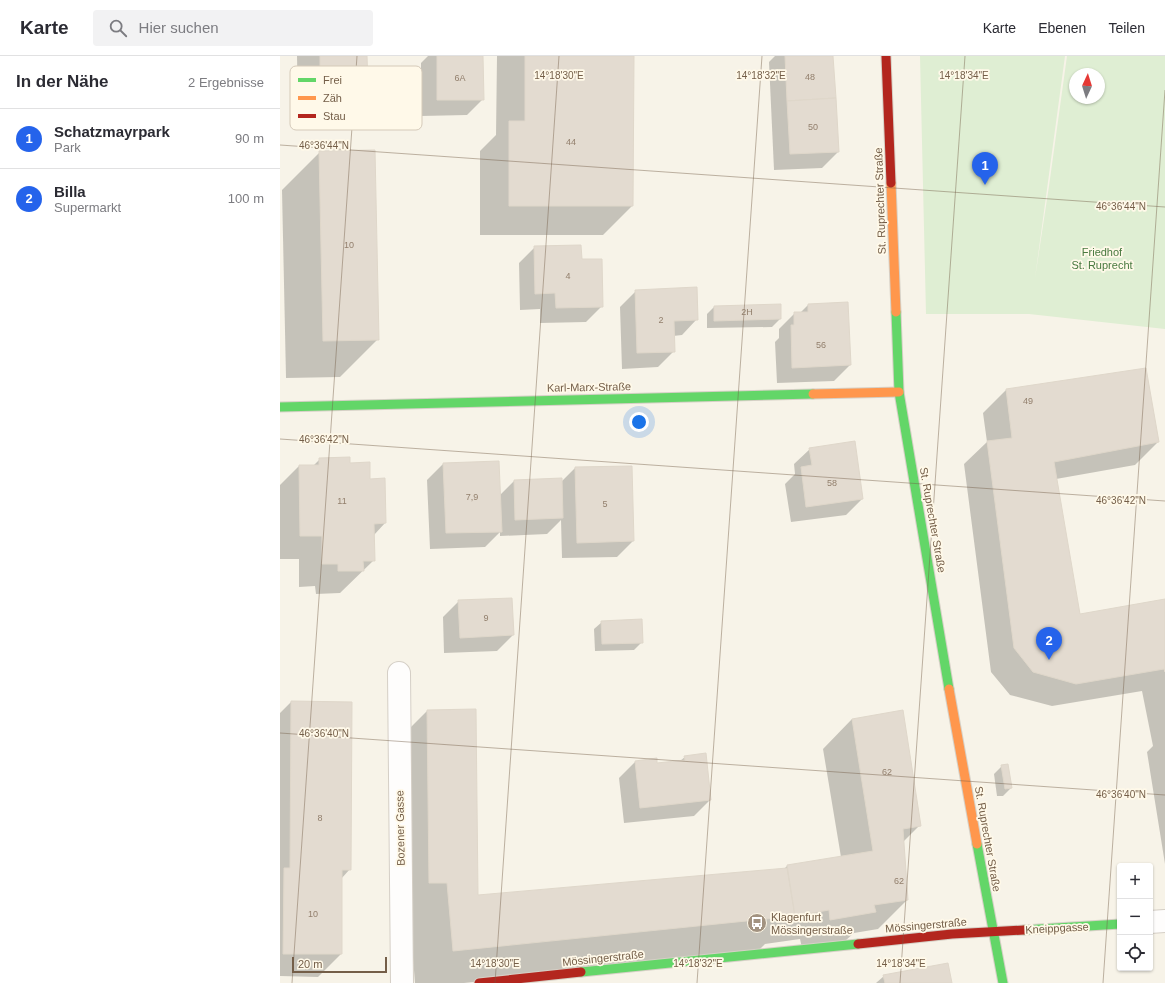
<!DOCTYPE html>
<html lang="de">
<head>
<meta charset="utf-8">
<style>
	body { margin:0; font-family:Arial,sans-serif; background:#f2f2f3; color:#2b2b33 }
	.controls { position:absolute; right:12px; bottom:12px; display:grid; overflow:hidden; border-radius:4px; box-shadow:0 1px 3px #0004 }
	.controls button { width:36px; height:36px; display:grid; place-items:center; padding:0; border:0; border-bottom:1px solid #e1e1e2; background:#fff; color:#2b2b33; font:20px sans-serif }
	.compass { position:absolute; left:789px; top:12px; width:36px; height:36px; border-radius:50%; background:#fff; box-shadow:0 1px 3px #0004; rotate:4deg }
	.scale { position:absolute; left:12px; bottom:10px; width:95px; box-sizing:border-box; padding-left:4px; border:2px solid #745e48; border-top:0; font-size:11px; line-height:14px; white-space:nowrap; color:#745e48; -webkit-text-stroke:3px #fff9e9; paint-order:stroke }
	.you { position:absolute; left:359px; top:366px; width:14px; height:14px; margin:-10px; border:3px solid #fff; border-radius:50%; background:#1a73e8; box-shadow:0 0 0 6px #1a73e833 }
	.badge { display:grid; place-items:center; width:26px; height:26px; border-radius:50%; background:#2563eb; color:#fff; font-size:13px; font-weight:700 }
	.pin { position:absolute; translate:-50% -33px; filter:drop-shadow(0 1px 2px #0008) }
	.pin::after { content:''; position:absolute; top:21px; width:14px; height:12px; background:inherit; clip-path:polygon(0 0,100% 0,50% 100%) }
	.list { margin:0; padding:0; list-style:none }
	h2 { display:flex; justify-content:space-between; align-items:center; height:52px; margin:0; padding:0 16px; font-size:17px }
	h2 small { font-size:13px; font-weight:400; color:#7c7c81 }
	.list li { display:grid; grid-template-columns:26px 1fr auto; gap:12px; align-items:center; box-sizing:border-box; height:60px; padding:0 16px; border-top:1px solid #e1e1e2 }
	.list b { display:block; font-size:15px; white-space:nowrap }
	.list p { margin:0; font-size:13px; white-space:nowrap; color:#7c7c81 }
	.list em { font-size:13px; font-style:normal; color:#7c7c81 }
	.icon { flex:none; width:22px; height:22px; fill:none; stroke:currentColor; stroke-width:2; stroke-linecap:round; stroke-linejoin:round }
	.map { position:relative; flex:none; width:885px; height:927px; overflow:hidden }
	header { display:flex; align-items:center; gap:24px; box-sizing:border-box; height:56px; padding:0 20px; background:#fff; border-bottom:1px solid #e1e1e2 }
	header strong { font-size:19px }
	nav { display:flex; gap:22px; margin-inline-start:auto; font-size:14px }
	.search { width:280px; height:36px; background:#f2f2f3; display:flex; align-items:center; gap:10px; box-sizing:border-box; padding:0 14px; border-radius:4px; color:#7c7c81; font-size:15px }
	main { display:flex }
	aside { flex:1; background:#fff }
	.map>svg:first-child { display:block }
</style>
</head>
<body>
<header>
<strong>Karte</strong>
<div class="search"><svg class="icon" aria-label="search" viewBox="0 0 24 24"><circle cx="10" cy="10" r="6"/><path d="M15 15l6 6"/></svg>Hier suchen</div>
<nav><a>Karte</a><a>Ebenen</a><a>Teilen</a></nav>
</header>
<main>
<aside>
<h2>In der Nähe<small>2 Ergebnisse</small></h2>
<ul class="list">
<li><span class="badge">1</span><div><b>Schatzmayrpark</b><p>Park</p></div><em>90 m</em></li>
<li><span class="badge">2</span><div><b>Billa</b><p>Supermarkt</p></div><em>100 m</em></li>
</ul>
</aside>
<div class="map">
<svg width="885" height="927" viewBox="0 0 885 927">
	<rect width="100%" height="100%" fill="#f7f3e8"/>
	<!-- green -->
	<path fill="#dfeed3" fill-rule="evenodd" d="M640,0H785L755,222L769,130L787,0H885V273L749,258H646ZM795,18H819V42H795Z"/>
	<!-- shadow -->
	<g fill="#0003">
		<polygon points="17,0 86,0 87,30 64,53 18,53"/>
		<polygon points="148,0 202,0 203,43 187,59 141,60 141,7"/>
		<polygon points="217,0 353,0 352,150 323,179 200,179 200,95 216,79"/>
		<polygon points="495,0 552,0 558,96 542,112 494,114 489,6"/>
		<polygon points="40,96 98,283 60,321 6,322 2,134"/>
		<polygon points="255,191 301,204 322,250 306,266 260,267 260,253 240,254 239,207"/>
		<polygon points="356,235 417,263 402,279 393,280 394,295 378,311 342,313 340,251"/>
		<polygon points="528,249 570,309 554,325 497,327 495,286 499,282 499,273 515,257 520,257"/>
		<polygon points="434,251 500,263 492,271 427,272 427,258"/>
		<polygon points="726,334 878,386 855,409 776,423 799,559 885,544 885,808 867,696 873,690 862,635 772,650 730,639 711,616 684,408 707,386 703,357"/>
		<polygon points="530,393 582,443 566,459 511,466 505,428 515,418 514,408"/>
		<polygon points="40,403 69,408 89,424 105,467 94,479 94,504 60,537 36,538 35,530 19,531 19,503 0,503 0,429 19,410 33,410"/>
		<polygon points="163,408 219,440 234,425 281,426 295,412 353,485 337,501 282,502 281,464 267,478 220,480 220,476 205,491 150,493 147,424"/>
		<polygon points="179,545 233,579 217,595 164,597 163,561"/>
		<polygon points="322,566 362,586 354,594 315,595 314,573"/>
		<polygon points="11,646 71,647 70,813 61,823 61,898 38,921 0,920 0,657"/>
		<polygon points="147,655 197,840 504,813 507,810 561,801 543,693 572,663 640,769 623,786 627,844 598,873 574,877 565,885 522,892 520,883 485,888 476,897 184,927 135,927 130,864 109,693"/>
		<polygon points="405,701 430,744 414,760 344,767 339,722 355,706 376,708 400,705"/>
		<polygon points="722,710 731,732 723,740 717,740 714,718"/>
		<polygon points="604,920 671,927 596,927"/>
	</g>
	<!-- building -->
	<g fill="#e3dbd0" stroke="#dfd7ca">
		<polygon points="40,0 87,0 88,30 40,31"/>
		<polygon points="157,0 203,0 204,44 157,44"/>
		<polygon points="245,0 354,0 353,150 229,150 229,65 245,65"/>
		<polygon points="505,0 553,0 556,42 507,45"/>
		<polygon points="556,42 559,96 510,98 507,45"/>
		<polygon points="95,94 99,284 43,285 39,95"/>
		<polygon points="301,189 302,203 322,203 323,251 276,252 275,237 255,238 254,190"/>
		<polygon points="417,231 418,264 394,265 395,296 357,297 355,234"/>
		<polygon points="568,246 571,309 512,312 511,269 514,269 514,256 528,256 528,248"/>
		<polygon points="501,248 501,263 434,265 434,250"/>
		<polygon points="866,312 879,386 774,406 800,558 885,543 885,616 884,613 796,628 753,616 734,592 707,385 732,382 726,333"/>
		<polygon points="575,385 583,443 526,451 521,411 532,409 529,392"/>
		<polygon points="70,401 70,407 90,406 90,423 105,422 106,467 94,468 95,505 83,505 84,515 58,515 58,508 42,508 42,480 20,480 19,409 39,409 39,402"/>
		<polygon points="219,405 222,476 166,477 163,407"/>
		<polygon points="352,410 354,485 297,487 295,411"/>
		<polygon points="282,422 283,462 235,464 234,424"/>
		<polygon points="232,542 234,579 180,582 178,544"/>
		<polygon points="362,563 363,587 322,588 321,565"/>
		<polygon points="11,645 72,646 71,814 62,814 62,898 3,898 4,812 10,812"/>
		<polygon points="196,653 198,839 507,812 515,860 173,895 167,827 149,827 147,654"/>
		<polygon points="623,654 641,770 623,773 628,844 594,849 596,856 550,864 549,854 515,860 507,809 593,795 572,663"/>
		<polygon points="426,697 431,744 360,752 355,705 377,702 377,707 405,704 404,700"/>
		<polygon points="728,708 732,732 725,733 721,709"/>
		<polygon points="668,907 672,927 605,927 603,919"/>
	</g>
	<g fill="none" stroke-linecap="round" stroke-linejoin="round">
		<defs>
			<g id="street">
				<polyline points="119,617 122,927"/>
				<polyline points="870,866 885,865"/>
			</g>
			<g id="fast">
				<polyline points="616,256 619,336 669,633"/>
				<polyline points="0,351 533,338"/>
				<polyline points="697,788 723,927"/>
				<polyline points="744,874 840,868"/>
				<polyline points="301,916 578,888"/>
			</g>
			<g id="slow">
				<polyline points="611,127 616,256"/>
				<polyline points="533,338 619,336"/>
				<polyline points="669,633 697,788"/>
			</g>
			<g id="jam">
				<polyline points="606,0 611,127"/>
				<polyline points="578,888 672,878 744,874"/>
				<polyline points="199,927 301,916"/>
			</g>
		</defs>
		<!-- street casing -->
		<use href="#street" stroke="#d5cfc6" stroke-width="24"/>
		<!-- fast casing -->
		<use href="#fast" stroke="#d6d0c6" stroke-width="11"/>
		<!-- slow casing -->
		<use href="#slow" stroke="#d6d0c6" stroke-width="11"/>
		<!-- jam casing -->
		<use href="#jam" stroke="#d6d0c6" stroke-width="11"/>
		<!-- street -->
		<use href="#street" stroke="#fefdfc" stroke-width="22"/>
		<!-- fast -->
		<use href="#fast" stroke="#63d668" stroke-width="9"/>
		<!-- slow -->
		<use href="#slow" stroke="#ff974d" stroke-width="9"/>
		<!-- jam -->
		<use href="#jam" stroke="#b3261e" stroke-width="9"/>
	</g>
	<!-- ticks -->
	<path fill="none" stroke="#745e48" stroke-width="1" stroke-opacity="0.45" d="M0,89L885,151M0,383L885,445M0,677L885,739M12,927L77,0M215,927L279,0M417,927L482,0M620,927L685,0M823,927L885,34"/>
	<!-- icons -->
	<defs>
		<symbol id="bus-disc" viewBox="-11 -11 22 22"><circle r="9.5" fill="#a29280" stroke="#fff9e9"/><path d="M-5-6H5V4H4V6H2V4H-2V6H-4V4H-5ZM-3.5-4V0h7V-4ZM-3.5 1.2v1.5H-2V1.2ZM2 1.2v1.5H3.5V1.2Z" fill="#fff"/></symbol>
	</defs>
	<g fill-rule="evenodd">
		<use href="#bus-disc" x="466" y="856" width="22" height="22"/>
	</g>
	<g text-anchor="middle" stroke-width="3.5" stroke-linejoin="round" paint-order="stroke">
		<!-- number labels -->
		<g font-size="9" fill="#927f6c">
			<text x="530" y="24">48</text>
			<text x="180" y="25">6A</text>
			<text x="533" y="74">50</text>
			<text x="291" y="89">44</text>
			<text x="69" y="192">10</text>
			<text x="288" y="223">4</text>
			<text x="467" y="259">2H</text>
			<text x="381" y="267">2</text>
			<text x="541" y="292">56</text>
			<text x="748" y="348">49</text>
			<text x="552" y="430">58</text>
			<text x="192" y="444">7,9</text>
			<text x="62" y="448">11</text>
			<text x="325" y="451">5</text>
			<text x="206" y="565">9</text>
			<text x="607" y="719">62</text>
			<text x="40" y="765">8</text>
			<text x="619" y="828">62</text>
			<text x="33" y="861">10</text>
		</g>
		<!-- street labels -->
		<g font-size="11" fill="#745e48" stroke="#fff9e9">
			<text transform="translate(600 145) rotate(-92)" y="4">St. Ruprechter Straße</text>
			<text transform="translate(309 331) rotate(-1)" y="4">Karl-Marx-Straße</text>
			<text transform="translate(653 464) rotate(80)" y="4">St. Ruprechter Straße</text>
			<text transform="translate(120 772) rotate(-91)" y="4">Bozener Gasse</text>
			<text transform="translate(708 783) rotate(80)" y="4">St. Ruprechter Straße</text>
			<text transform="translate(646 869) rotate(-5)" y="4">Mössingerstraße</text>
			<text transform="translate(777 872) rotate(-3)" y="4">Kneippgasse</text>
			<text transform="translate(323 902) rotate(-6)" y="4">Mössingerstraße</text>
		</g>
		<!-- park labels -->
		<g font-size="11" fill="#497a40" stroke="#fff9e9">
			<text x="822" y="200">Friedhof<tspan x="822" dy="13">St. Ruprecht</tspan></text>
		</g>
		<!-- poi labels -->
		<g font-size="11" fill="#745e48" stroke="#fff9e9" text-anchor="start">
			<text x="491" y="865">Klagenfurt<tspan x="491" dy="13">Mössingerstraße</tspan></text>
		</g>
	</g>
	<!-- legend -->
	<rect x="10" y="10" width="132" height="64" rx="6" fill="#fff9e9" stroke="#d5cab9" stroke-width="1"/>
	<rect x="18" y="22" width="18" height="4" fill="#63d668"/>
	<rect x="18" y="40" width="18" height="4" fill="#ff974d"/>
	<rect x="18" y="58" width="18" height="4" fill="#b3261e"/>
	<g font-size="11" fill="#745e48">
		<text x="43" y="28">Frei</text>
		<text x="43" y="46">Zäh</text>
		<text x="43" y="64">Stau</text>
	</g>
	<g font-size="10" text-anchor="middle" fill="#745e48" stroke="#fff9e9" stroke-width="3.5" stroke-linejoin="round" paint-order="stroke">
		<text x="279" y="23">14°18'30"E</text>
		<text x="481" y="23">14°18'32"E</text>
		<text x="684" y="23">14°18'34"E</text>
		<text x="44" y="93">46°36'44"N</text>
		<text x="841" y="154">46°36'44"N</text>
		<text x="44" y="387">46°36'42"N</text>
		<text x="841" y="448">46°36'42"N</text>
		<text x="44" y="681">46°36'40"N</text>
		<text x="841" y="742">46°36'40"N</text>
		<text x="215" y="911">14°18'30"E</text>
		<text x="418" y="911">14°18'32"E</text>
		<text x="621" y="911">14°18'34"E</text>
	</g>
</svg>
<div class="controls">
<button>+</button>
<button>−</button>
<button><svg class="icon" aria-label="locate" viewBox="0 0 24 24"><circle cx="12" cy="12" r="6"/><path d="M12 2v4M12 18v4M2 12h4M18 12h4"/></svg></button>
</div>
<svg class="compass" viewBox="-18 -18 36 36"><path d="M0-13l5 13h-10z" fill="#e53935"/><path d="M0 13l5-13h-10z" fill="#7c7c81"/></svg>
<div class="scale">20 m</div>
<div class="you"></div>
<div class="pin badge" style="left:705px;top:129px">1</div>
<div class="pin badge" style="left:769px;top:604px">2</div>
</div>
</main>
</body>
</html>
